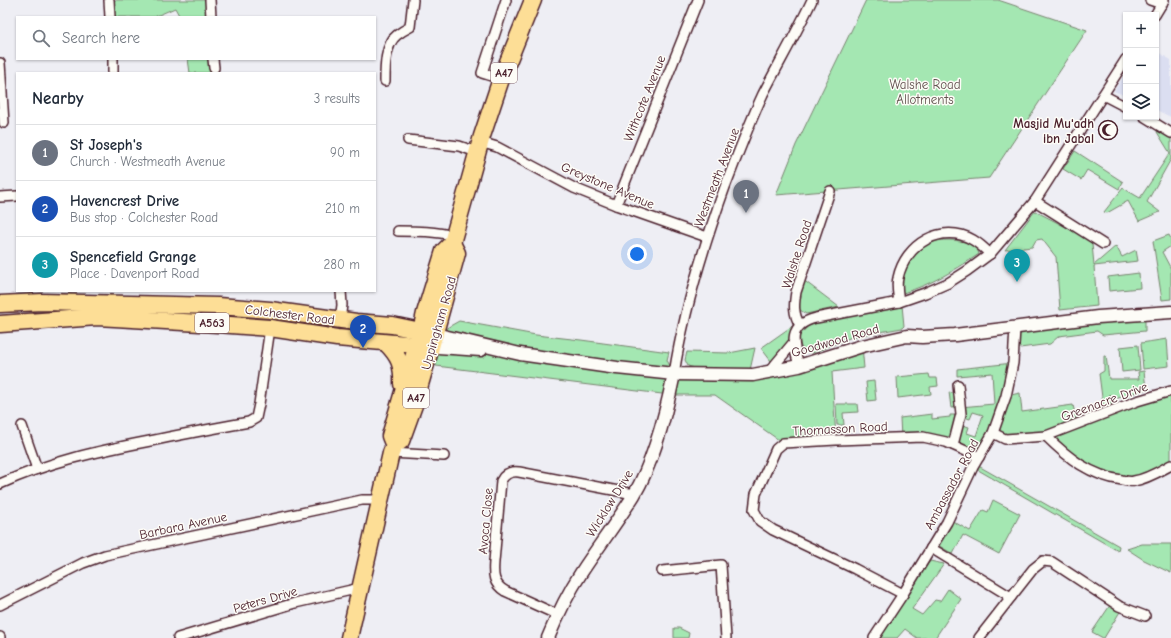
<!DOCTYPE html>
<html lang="en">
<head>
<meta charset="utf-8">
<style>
	body { margin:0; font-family:"Comic Neue",sans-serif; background:#f6f6f7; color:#1f2937 }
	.controls { position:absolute; right:12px; top:12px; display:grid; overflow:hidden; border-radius:0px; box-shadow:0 1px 3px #0004 }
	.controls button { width:36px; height:36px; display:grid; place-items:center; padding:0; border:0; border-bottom:1px solid #e0e1e3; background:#fff; color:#1f2937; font:20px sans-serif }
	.you { position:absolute; left:637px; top:254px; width:14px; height:14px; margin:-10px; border:3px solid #fff; border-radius:50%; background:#1a73e8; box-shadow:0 0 0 6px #1a73e833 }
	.badge { display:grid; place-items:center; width:26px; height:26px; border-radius:50%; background:#0b8043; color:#fff; font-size:13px; font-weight:700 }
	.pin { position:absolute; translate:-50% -33px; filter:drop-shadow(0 1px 2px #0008) }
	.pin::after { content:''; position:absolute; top:21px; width:14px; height:12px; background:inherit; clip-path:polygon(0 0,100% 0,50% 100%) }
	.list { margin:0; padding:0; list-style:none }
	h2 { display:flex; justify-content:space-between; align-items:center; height:52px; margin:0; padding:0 16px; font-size:17px }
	h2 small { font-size:13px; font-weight:400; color:#747a83 }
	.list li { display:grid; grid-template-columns:26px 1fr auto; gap:12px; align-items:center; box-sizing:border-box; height:56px; padding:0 16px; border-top:1px solid #e0e1e3 }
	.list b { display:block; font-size:15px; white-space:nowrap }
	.list p { margin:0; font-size:13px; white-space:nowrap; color:#747a83 }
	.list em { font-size:13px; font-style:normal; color:#747a83 }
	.icon { flex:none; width:22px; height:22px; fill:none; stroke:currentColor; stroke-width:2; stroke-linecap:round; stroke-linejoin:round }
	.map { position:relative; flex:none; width:1171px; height:638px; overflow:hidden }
	.search { position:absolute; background:#fff; box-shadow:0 1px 3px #0004; left:16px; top:16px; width:360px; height:44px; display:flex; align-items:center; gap:10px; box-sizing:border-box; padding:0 14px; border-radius:0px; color:#747a83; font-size:15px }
	.panel { position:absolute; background:#fff; box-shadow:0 1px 3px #0004; left:16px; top:72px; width:360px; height:220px; border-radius:0px }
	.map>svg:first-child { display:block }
</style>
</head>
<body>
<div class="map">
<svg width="1171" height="638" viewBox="0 0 1171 638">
	<rect width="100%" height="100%" fill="#eeeef4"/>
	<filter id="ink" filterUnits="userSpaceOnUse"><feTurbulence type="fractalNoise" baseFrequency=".025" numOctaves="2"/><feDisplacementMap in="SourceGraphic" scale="8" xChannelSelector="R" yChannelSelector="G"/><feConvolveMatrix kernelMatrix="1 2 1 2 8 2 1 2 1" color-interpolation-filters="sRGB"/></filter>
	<g filter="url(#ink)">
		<!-- built -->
		<g fill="#dbdef1">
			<polygon points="1156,51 1171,60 1171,117 1156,110"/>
			<polygon points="1126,73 1126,96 1114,91"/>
		</g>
		<!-- green -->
		<g fill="#a4e7b2" stroke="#77836e">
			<polygon points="109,0 210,0 211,17 180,17 175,8 154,17 110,17"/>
			<polygon points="866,0 998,0 1087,30 989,178 776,195 796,145"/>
			<polygon points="188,59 213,59 214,73 190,73"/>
			<polygon points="1160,126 1171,133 1171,159 1147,202 1160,212 1139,221 1128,201 1107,213 1104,212 1123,188 1140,198 1170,153 1157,132"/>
			<polygon points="1075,151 1123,182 1119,189 1087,170 1081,180 1063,169"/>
			<polygon points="1035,211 1085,237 1092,244 1094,265 1116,246 1122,257 1136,250 1138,261 1094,266 1097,306 1060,310 1056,257 1042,239 1036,240 1032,247 1005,250"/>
			<polygon points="1169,235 1171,239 1171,246 1162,252 1171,269 1171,299 1162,300 1153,241"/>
			<path d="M950,240C961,241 975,241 979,254C954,271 932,284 903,293C900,288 901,284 902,278C905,262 920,244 937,241C941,240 946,240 950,240Z"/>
			<polygon points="1139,273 1140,288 1109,291 1108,277"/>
			<polygon points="802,279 839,307 806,314 794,306"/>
			<polygon points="902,305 904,326 902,328 852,337 825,348 812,353 807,352 801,347 799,339 800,335 808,326 818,322"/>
			<polygon points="1145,314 1145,331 1103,335 1097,331 1059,336 1050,344 1020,348 1014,352 1015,328"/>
			<polygon points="459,321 536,335 581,340 669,352 667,360 674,374 751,378 862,346 864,368 832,372 836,440 783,443 715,395 670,395 436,366 436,334"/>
			<polygon points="795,324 786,349 774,365 761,348"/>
			<polygon points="1167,339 1169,366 1143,369 1141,343"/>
			<polygon points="1138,345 1140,370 1122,372 1120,347"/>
			<polygon points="755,348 750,370 695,368 688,366 685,360 687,352 729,353"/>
			<path d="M1104,356H1106L1109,379H1139L1138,372L1144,371L1146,389L1112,400L1110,394L1112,410L1171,391V465L1129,481L1109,479L1046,436L1005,439L993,433L979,457L953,445L901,438L900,418L932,414V419L950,417V415H954L960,418L959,424L969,427L967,433L976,436L983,415L973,412L970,419C962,417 961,414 960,407L951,408L949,392L959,395L960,407L994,404L992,373L957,376V369L1013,363L1006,396L1020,393L1022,412L1073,405L1077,423L1104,413L1099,374L1104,371Z"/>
			<polygon points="929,374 930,378 937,378 938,386 930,387 931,394 898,398 897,377"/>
			<polygon points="874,381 876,400 868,401 866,382"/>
			<polygon points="836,404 857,404 858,412 843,413 844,425 837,425"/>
			<polygon points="975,464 1119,546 1118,551 973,467"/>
			<polygon points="993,500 1020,514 999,554 963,535 953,554 934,543 949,519 970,531 983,510 988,512"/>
			<polygon points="1142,544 1171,544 1171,573 1144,560 1127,549"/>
			<polygon points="930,561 944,564 912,609 922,615 935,600 940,601 948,589 961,599 935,638 917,638 905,629 897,638 876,638"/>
			<polygon points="1111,604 1121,610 1104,638 1103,638 1092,632"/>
			<polygon points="674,628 679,628 689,633 688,638 674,638"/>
		</g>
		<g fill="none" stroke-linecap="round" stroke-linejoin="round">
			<defs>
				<g id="street">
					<polyline points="109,0 110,17"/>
					<polyline points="210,0 211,17"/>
					<polyline points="1150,0 1162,4"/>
					<polyline points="1155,15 1164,0"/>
					<polyline points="113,59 113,73"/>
					<polyline points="213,59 214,68"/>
					<polyline points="0,63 4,123"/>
					<polyline points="501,79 482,73 506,0"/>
					<path d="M385,81C385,68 385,44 397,35C401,32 406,29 410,27L413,0"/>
					<polyline points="1103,95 1126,107"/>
					<polyline points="1145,117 1171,133"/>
					<polyline points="408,140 459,146 471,150 487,144 497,147 574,188 616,205 707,237"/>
					<polyline points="0,197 17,196"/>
					<polyline points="1035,201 1103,244"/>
					<polyline points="616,205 698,0"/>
					<path d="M398,231C417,231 436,231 454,236"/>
					<path d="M899,302C898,294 896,285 898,278C905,244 942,222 973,240C980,244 985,249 990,254"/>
					<polyline points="340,320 342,305 341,291"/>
					<path d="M800,325C793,314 794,304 796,292L830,191"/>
					<path d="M799,366C793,343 787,325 816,318L899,302L925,293L948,283L967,271L990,254L1035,201L1126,59"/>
					<polyline points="768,373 793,343"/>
					<path d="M674,374C684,310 703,248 725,187C737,156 749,124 763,94C779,63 797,32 812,0"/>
					<polyline points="22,426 37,469"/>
					<polyline points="993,433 1005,439 1046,436 1137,401 1171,391"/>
					<path d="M1046,436C1068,458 1091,476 1122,480C1126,481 1131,482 1134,481C1147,479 1160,471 1171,465"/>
					<polyline points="953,445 961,414 958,385"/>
					<polyline points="391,453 444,456"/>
					<path d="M0,484C48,462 98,451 150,441C183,434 216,428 249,422L256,418L259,404L270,328"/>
					<polyline points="931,548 1011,597 979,638"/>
					<polyline points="662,571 721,565 726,638"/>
					<polyline points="903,594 855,569 773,530 760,521 754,510 756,494 776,449 783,443 836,440 923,437 946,442 979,457"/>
					<polyline points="1011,597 1033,569 1043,561 1052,562 1119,606 1145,616"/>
					<polyline points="0,605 83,563 105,555 362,500 381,500"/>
					<path d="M558,615L505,591C493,584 493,574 494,562L501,481C505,473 511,471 519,472L634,494"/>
					<polyline points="0,637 0,638"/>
					<polyline points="178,638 295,603 360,588"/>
					<polyline points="874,638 903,594 947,522 973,467 993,433 1006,396 1013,363 1015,328"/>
				</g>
				<g id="secondary">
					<polyline points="435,334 520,354 617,368 674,374 753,375 799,366 862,346 907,336 922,337 955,335 1098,317 1171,312"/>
					<polyline points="424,346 481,350"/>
					<path d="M548,638C557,616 568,593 581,573C598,547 617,522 634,495C654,461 666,413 674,374"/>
				</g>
				<g id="highway">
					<polyline points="0,304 42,302 218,306 270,310 356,322 392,325 435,334"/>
					<polyline points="0,324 97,317 115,318 217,324 270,328 337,338 417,345"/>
					<path d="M386,343C399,356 403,365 402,384"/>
					<polyline points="394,446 390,436 421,331 425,313 444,251 452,243 482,136 501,79 533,0"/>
					<polyline points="349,638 391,453 394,446 401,441 414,405 431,347 457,253 452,243"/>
				</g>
			</defs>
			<!-- street casing -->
			<use href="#street" stroke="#4a1f2b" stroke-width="12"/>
			<!-- secondary casing -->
			<use href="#secondary" stroke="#4a1f2b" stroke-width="15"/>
			<!-- highway casing -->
			<use href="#highway" stroke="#4a1f2b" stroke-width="19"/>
			<!-- street -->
			<use href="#street" stroke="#fdfcf7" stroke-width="9"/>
			<!-- secondary -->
			<use href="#secondary" stroke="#fdfcf7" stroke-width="12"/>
			<!-- highway -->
			<use href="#highway" stroke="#fdde96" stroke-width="16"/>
		</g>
	</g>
	<!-- icons -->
	<defs>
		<symbol id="mosque-ring" viewBox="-11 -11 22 22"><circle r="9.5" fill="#fdfcf7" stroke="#4a1f2b" stroke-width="1.5"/><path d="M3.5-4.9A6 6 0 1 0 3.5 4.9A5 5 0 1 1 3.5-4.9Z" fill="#4a1f2b"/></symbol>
	</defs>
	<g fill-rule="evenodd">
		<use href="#mosque-ring" x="1097" y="119" width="22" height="22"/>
	</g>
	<g text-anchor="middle" stroke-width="3" stroke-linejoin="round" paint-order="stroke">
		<!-- shield labels -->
		<g fill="#fdfcf7" stroke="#806168" stroke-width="1">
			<rect x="491" y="63" width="26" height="20" rx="3"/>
			<rect x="195" y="313" width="34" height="20" rx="3"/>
			<rect x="403" y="388" width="26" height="20" rx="3"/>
		</g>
		<g font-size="12" font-weight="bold" fill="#4a1f2b">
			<text x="504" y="77">A47</text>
			<text x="212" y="327">A563</text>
			<text x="416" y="402">A47</text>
		</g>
		<!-- park labels -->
		<g font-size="13" fill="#60514d" stroke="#fdfcf7">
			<text x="925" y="89">Walshe Road<tspan x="925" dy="15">Allotments</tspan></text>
		</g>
		<!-- street labels -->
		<g font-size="13" fill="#4a1f2b" stroke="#fdfcf7">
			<text transform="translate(644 98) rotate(-68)" y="5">Withcote Avenue</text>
			<text transform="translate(716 177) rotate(-69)" y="5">Westmeath Avenue</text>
			<text transform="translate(608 185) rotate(23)" y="5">Greystone Avenue</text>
			<text transform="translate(796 254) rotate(-72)" y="5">Walshe Road</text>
			<text transform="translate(290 314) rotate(7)" y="5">Colchester Road</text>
			<text transform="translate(438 323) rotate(-74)" y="5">Uppingham Road</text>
			<text transform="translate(835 340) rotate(-16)" y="5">Goodwood Road</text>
			<text transform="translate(1104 401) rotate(-20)" y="5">Greenacre Drive</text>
			<text transform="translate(840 428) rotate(-3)" y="5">Thomasson Road</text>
			<text transform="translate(951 484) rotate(-62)" y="5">Ambassador Road</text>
			<text transform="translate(609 503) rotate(-58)" y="5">Wicklow Drive</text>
			<text transform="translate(485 521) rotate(-85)" y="5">Avoca Close</text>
			<text transform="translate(183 525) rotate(-12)" y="5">Barbara Avenue</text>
			<text transform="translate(265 599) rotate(-16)" y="5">Peters Drive</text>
		</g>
		<!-- poi labels -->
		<g font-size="13" font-weight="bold" fill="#4a1f2b" stroke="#fdfcf7" text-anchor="end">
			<text x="1094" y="128">Masjid Mu'adh<tspan x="1094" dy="15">ibn Jabal</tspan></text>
		</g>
	</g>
</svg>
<div class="controls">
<button>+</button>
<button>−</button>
<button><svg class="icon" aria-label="layers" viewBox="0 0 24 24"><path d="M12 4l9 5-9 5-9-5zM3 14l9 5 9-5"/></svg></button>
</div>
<div class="you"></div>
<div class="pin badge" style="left:746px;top:213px;background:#6b7280">1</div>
<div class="pin badge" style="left:363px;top:348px;background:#1a4fb4">2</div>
<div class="pin badge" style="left:1017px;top:282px;background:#0f9aa8">3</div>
<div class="search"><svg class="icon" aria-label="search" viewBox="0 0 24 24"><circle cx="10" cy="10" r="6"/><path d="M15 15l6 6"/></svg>Search here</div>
<section class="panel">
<h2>Nearby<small>3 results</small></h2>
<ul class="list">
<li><span class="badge" style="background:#6b7280">1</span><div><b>St Joseph's</b><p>Church · Westmeath Avenue</p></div><em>90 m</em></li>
<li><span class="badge" style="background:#1a4fb4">2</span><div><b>Havencrest Drive</b><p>Bus stop · Colchester Road</p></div><em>210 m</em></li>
<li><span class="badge" style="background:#0f9aa8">3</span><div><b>Spencefield Grange</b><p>Place · Davenport Road</p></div><em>280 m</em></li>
</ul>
</section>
</div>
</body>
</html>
